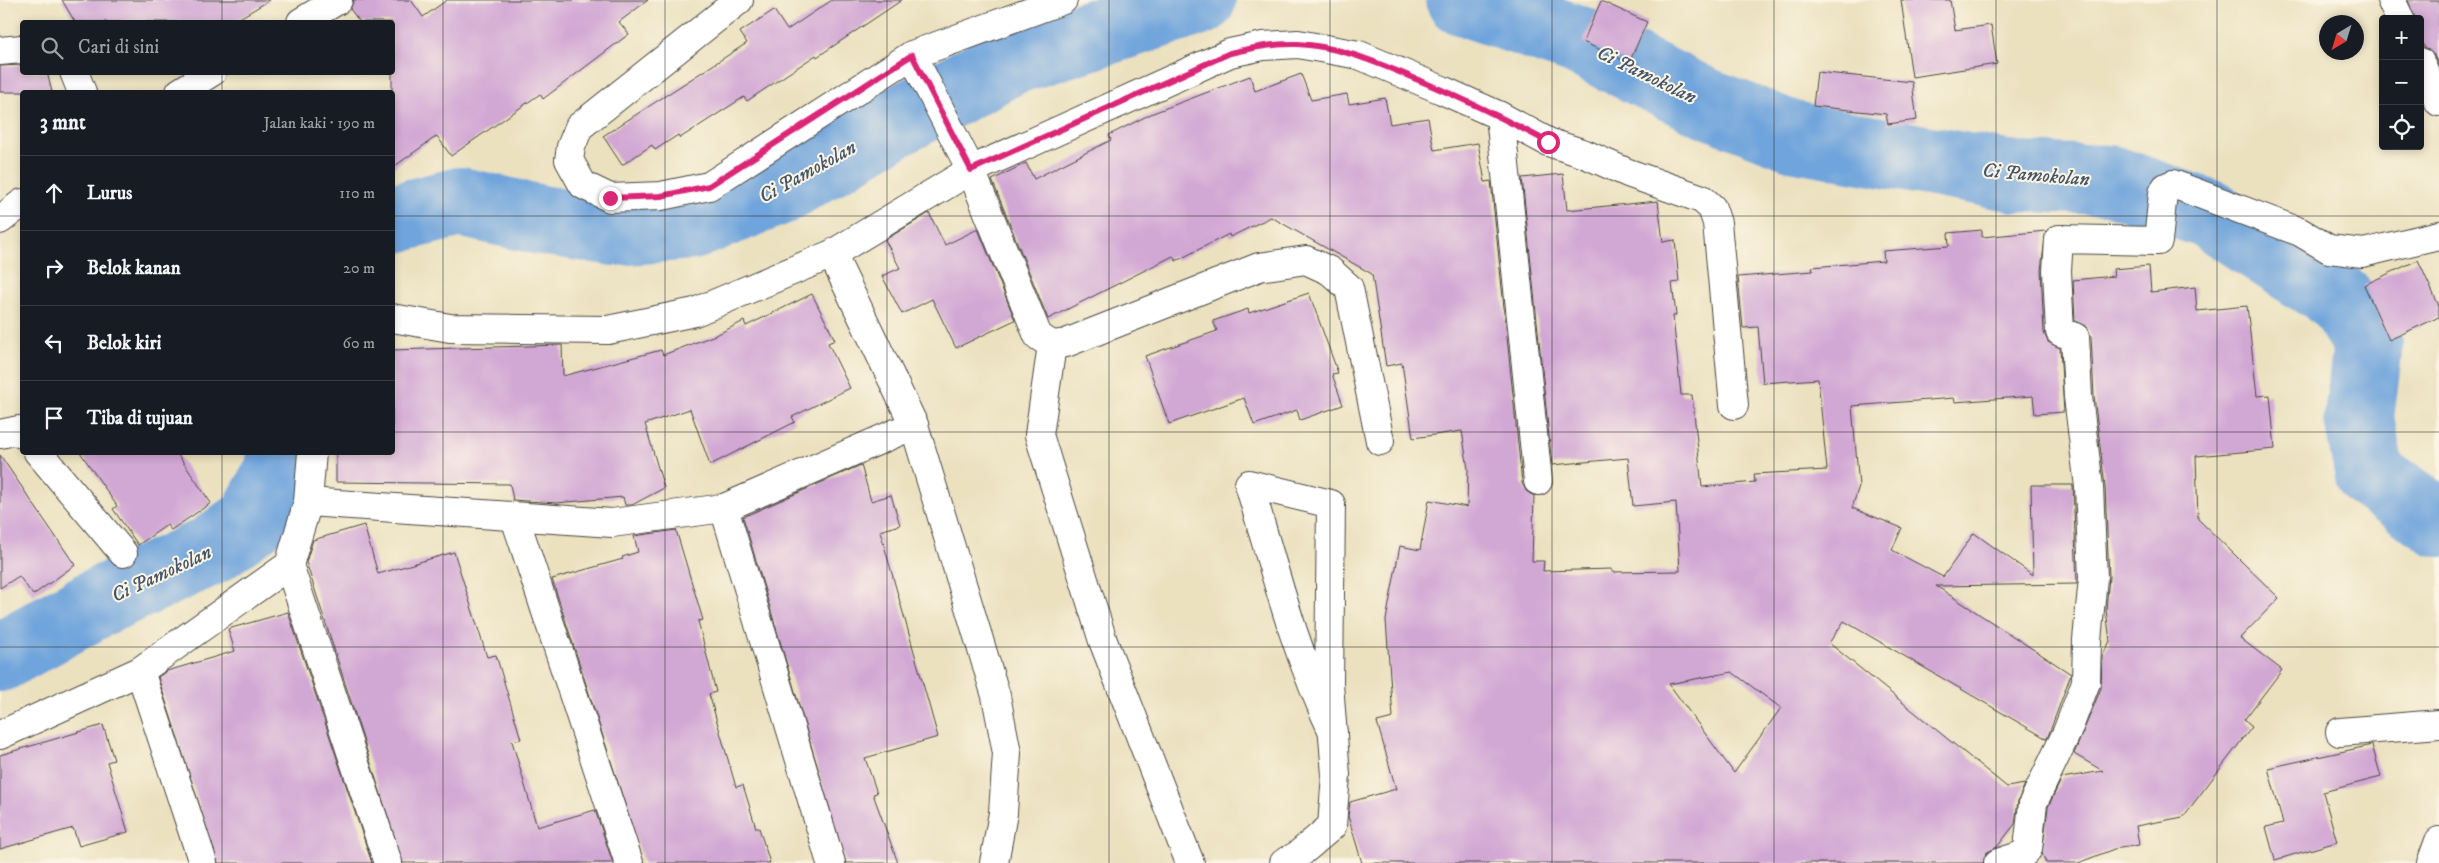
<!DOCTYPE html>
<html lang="id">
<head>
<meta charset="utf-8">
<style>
	body { margin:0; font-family:"IM FELL DW Pica",serif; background:#20242c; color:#f1f3f6 }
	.controls { position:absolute; right:15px; top:15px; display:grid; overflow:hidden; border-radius:5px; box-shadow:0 2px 8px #0003 }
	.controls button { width:45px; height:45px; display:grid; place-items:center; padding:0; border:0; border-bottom:1px solid #363941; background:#171b24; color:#f1f3f6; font:25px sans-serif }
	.compass { position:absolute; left:2319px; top:15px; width:45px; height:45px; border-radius:50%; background:#171b24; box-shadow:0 2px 8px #0003; rotate:218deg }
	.stop { position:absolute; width:15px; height:15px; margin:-11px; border:4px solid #db2777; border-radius:50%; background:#fff }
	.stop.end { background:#db2777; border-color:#fff; box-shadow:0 1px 5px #0008 }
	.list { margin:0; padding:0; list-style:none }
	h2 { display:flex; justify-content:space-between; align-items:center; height:65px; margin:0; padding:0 20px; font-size:21px }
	h2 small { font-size:16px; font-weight:400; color:#9ea1a6 }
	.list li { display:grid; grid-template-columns:32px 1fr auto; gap:15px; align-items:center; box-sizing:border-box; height:75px; padding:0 20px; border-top:1px solid #363941 }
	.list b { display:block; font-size:19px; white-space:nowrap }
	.list em { font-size:16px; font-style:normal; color:#9ea1a6 }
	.icon { flex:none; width:28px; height:28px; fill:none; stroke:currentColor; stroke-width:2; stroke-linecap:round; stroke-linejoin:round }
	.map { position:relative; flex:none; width:2439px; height:863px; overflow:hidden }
	.search { position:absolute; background:#171b24; box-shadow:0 2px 8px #0003; left:20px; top:20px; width:375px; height:55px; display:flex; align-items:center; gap:12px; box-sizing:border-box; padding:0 18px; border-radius:5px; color:#9ea1a6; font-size:19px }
	.panel { position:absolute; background:#171b24; box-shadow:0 2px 8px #0003; left:20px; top:90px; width:375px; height:365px; border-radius:5px }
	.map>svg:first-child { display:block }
</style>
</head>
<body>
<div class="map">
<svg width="2439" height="863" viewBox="0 0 2439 863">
	<rect width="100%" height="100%" fill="#fcf5e5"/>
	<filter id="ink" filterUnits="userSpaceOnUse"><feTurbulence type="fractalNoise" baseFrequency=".02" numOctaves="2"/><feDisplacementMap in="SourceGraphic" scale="10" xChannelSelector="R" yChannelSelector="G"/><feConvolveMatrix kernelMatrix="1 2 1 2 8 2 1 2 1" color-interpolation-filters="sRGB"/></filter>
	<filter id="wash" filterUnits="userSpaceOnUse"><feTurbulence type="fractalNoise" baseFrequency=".0096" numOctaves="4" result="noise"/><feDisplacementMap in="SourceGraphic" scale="20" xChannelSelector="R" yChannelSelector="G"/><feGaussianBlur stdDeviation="1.12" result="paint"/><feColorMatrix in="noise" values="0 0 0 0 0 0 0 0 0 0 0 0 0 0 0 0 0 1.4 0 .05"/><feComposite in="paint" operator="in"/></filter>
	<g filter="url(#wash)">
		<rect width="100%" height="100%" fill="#ebe1bf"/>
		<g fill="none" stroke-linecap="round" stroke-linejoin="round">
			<!-- river -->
			<g stroke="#6fa4dc" stroke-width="70">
				<polyline points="1461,0 1577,40 1702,101 1792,136 2016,177 2111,180 2211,215 2340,299 2368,344 2359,418 2370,475 2439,522"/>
				<polyline points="392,219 460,202 541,220 613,231 692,225 780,190 875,134 1011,60 1201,0"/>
				<polyline points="0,657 101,601 210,551 253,520 280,470 282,452"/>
			</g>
		</g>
		<g id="blocks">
			<!-- building -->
			<g fill="#d1a7d4" fill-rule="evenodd">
				<polygon points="62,0 270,0 233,22 206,22 205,20 200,22 75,22"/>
				<polygon points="354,0 411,0 423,17 447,0 648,0 619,22 629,34 543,99 540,94 451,156 437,136 392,168 392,72 395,72 392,69 392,22 360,22 350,9"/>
				<polygon points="832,0 902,0 817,57 816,55 747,101 744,97 680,138 678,135 655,150 652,145 622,165 603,136 747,43 740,32 774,10 787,30"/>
				<polygon points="1901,0 1950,0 1955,30 1991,25 1997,64 1912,77"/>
				<polygon points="2408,0 2439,0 2439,66 2434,55 2425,48 2420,39 2420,19 2415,19"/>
				<polygon points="1601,1 1647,22 1629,63 1583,42"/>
				<polygon points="22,65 22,72 47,72 52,92 0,92 0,66"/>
				<polygon points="1817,72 1912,82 1917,120 1888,124 1886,114 1813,106"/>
				<path d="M1301,74L1311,100L1347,94L1349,104L1385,98L1390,124L1428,118L1434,150L1478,143L1485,182L1491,181L1522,483L1526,491L1534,496L1532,561H1544L1543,571L1612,569V572L1680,571L1676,502L1633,506L1628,458L1552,465L1522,178L1563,174L1567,210L1658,201L1663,242L1675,240L1679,282L1672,283L1676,315L1673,316L1681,395H1692L1702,487L1755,482L1754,474L1827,470L1818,379L1763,383L1758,327L1743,328L1738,277L1813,271L1812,267L1884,261L1883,251L1949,246L1948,233L1982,230V237L2046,231L2041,270L2044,333L2048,342L2060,348L2064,412L2035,414L2033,396L1955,402L1954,398L1852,406L1859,486L1852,508L1902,528L1892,550L1943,577L1974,533L2033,575L2031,485H2073L2077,584L1936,586L2071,674L2047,739L1844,621L1829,643L2007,787L2025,784L2018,801L2015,824L1997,847L1986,853L1983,863H1362L1348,816L1350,802L1396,789L1377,722L1393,718L1386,620L1400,546L1420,550L1429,500L1467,507L1468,469L1462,431L1413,438L1402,363L1386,366L1372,274L1271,217L1230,237L1229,234L1176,261L1173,256L1048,319L992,180L1026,163L1034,179L1111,140L1109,135L1153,113L1250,76L1255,91ZM1732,672L1781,708L1734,773L1669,684Z"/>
				<polygon points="929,213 945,245 978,229 1015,320 956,348 932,299 902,314 882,276 900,268 885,240"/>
				<polygon points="2418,260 2439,306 2439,317 2389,340 2364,285"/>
				<polygon points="2149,266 2151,292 2195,287 2197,311 2247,306 2257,396 2270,395 2275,449 2196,456 2198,519 2279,598 2240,638 2282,670 2244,720 2252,727 2183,817 2136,826 2139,845 2114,849 2078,863 2046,863 2042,853 2048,807 2062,778 2103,771 2074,754 2101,688 2102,657 2110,641 2106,610 2109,577 2105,486 2094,396 2091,336 2087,327 2075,321 2073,280 2114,276 2113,269"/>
				<polygon points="1309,293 1338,373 1332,374 1343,405 1300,420 1297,410 1254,425 1244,398 1169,424 1145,356 1217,331 1213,321 1248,309 1249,313"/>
				<polygon points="812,294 835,340 828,343 850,388 792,417 795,422 710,465 690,409 645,424 664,488 632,505 625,505 623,497 556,503 513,500 510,484 336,482 336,452 392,452 392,350 562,345 563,376 661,350 663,355 718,334 744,321 746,326"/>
				<polygon points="80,452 176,452 211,503 171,530 167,525 138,545 113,509 117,506"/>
				<polygon points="0,455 75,565 33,595 19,576 0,588"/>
				<polygon points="861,465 871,501 891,495 900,525 880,531 938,737 865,758 877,793 873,794 898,863 846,863 743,517"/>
				<polygon points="364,525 378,574 454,552 487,657 496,655 521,739 512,741 537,827 595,810 613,863 403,863 306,562 313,540"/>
				<polygon points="676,530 703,620 698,621 716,692 709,694 736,787 743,785 756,828 759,828 770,863 644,863 552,579 623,559 622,557 638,552 634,536"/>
				<polygon points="288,612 372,863 218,863 158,677 167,671 235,651 228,629"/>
				<polygon points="103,725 114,760 107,762 128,832 79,846 73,828 0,849 0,755"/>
				<polygon points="2372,745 2381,777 2323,792 2337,842 2275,860 2266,827 2283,823 2268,768"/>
			</g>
		</g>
	</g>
	<g filter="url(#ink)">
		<use href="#blocks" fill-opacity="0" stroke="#484641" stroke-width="1"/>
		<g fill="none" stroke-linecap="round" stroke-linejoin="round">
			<defs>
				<g id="street">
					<polyline points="739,0 579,127 571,147 569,160 583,185 610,198 661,196 709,186 912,55 1063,0"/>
					<polyline points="2391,0 2400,19"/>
					<polyline points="301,22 338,0"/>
					<polyline points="0,51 22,49"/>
					<polyline points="912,55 971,170 1038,336 1052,345 1066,343 1259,267 1306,260 1330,271 1349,288 1380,441"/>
					<polyline points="2420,62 2439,102"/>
					<polyline points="74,72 82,92"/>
					<polyline points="180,92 212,72"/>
					<polyline points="1500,116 1538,481"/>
					<polyline points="0,220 22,203"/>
					<polyline points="832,254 914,425 996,696 1007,753 1003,813 994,863"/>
					<polyline points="392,318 450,328 608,330 695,312 832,254 971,170 1230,53 1263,46 1298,44 1359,55 1442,90 1500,116 1548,142 1585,154 1628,173 1702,199 1712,208 1717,223 1734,405"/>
					<polyline points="1052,345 1039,435 1103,641 1190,863"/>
					<polyline points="0,434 19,430 22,434"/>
					<polyline points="38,452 123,553"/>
					<polyline points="308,502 612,523 724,508 914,425"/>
					<polyline points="724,508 831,863"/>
					<polyline points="515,518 629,863"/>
					<polyline points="289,565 388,863"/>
					<polyline points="140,671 203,863"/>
					<polyline points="2340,732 2439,724"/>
					<polyline points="0,735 140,671 289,565 308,502 312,452"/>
					<path d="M1284,863L1298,855L1332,826L1336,775L1329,684L1331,504L1249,484C1274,568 1295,653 1333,732"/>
					<polyline points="1998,863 2022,855 2028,849 2033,803 2067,732 2086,682 2087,640 2093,578 2089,487 2078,397 2075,337 2060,332 2057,271 2059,239 2158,241 2163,193 2166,187 2173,184 2300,232 2329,249 2363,253 2439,235"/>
					<polyline points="2431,863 2439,841"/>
				</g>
			</defs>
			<!-- street casing -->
			<use href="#street" stroke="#484641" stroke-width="30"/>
			<!-- street -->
			<use href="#street" stroke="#fff" stroke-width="28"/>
		</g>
	</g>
	<g fill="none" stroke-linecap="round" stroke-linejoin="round" filter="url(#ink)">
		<!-- route -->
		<path stroke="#db2777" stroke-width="6" d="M610,198L661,196L709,186L912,55L971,170L1230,53C1252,48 1275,43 1298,44C1338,46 1375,62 1411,77C1458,96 1503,118 1548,142"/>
	</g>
	<!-- grid -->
	<path fill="none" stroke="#2b2b2b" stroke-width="1" stroke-opacity="0.55" d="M222,0V22M443,0V863M665,0V863M887,0V863M1109,0V863M1330,0V863M1552,0V863M1774,0V863M1996,0V863M2217,0V863M222,72V92M0,216H22M392,216H2439M0,432H22M392,432H2439M222,452V863M0,647H2439"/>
	<g text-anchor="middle" stroke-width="4" stroke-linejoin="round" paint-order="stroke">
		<!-- water labels -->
		<g font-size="20" font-style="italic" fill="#435569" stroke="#fcf5e5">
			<text transform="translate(1647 74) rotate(26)" y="7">Ci Pamokolan</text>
			<text transform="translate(807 171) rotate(-29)" y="7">Ci Pamokolan</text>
			<text transform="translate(2036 174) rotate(5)" y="7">Ci Pamokolan</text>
			<text transform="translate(161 573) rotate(-25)" y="7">Ci Pamokolan</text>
		</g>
	</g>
</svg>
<div class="controls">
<button>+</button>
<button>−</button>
<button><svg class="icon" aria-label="locate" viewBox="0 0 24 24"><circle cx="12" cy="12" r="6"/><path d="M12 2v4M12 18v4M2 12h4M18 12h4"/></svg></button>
</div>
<svg class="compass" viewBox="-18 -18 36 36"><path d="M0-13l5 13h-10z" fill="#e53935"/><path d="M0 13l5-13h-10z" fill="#9ea1a6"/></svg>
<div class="stop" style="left:1548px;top:142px"></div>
<div class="stop end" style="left:610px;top:198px"></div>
<div class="search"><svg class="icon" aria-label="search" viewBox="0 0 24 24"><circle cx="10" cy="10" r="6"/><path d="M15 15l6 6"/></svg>Cari di sini</div>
<section class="panel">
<h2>3 mnt<small>Jalan kaki · 190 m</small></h2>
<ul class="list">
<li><svg class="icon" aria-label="ahead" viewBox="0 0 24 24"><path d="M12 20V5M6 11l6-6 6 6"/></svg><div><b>Lurus</b></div><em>110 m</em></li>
<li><svg class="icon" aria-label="right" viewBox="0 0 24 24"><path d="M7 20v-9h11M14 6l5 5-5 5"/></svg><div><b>Belok kanan</b></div><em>20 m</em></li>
<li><svg class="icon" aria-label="left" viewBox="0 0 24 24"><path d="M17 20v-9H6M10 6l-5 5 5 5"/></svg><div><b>Belok kiri</b></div><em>60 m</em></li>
<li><svg class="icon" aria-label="arrive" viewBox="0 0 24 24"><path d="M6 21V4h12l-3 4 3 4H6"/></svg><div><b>Tiba di tujuan</b></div></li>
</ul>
</section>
</div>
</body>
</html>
